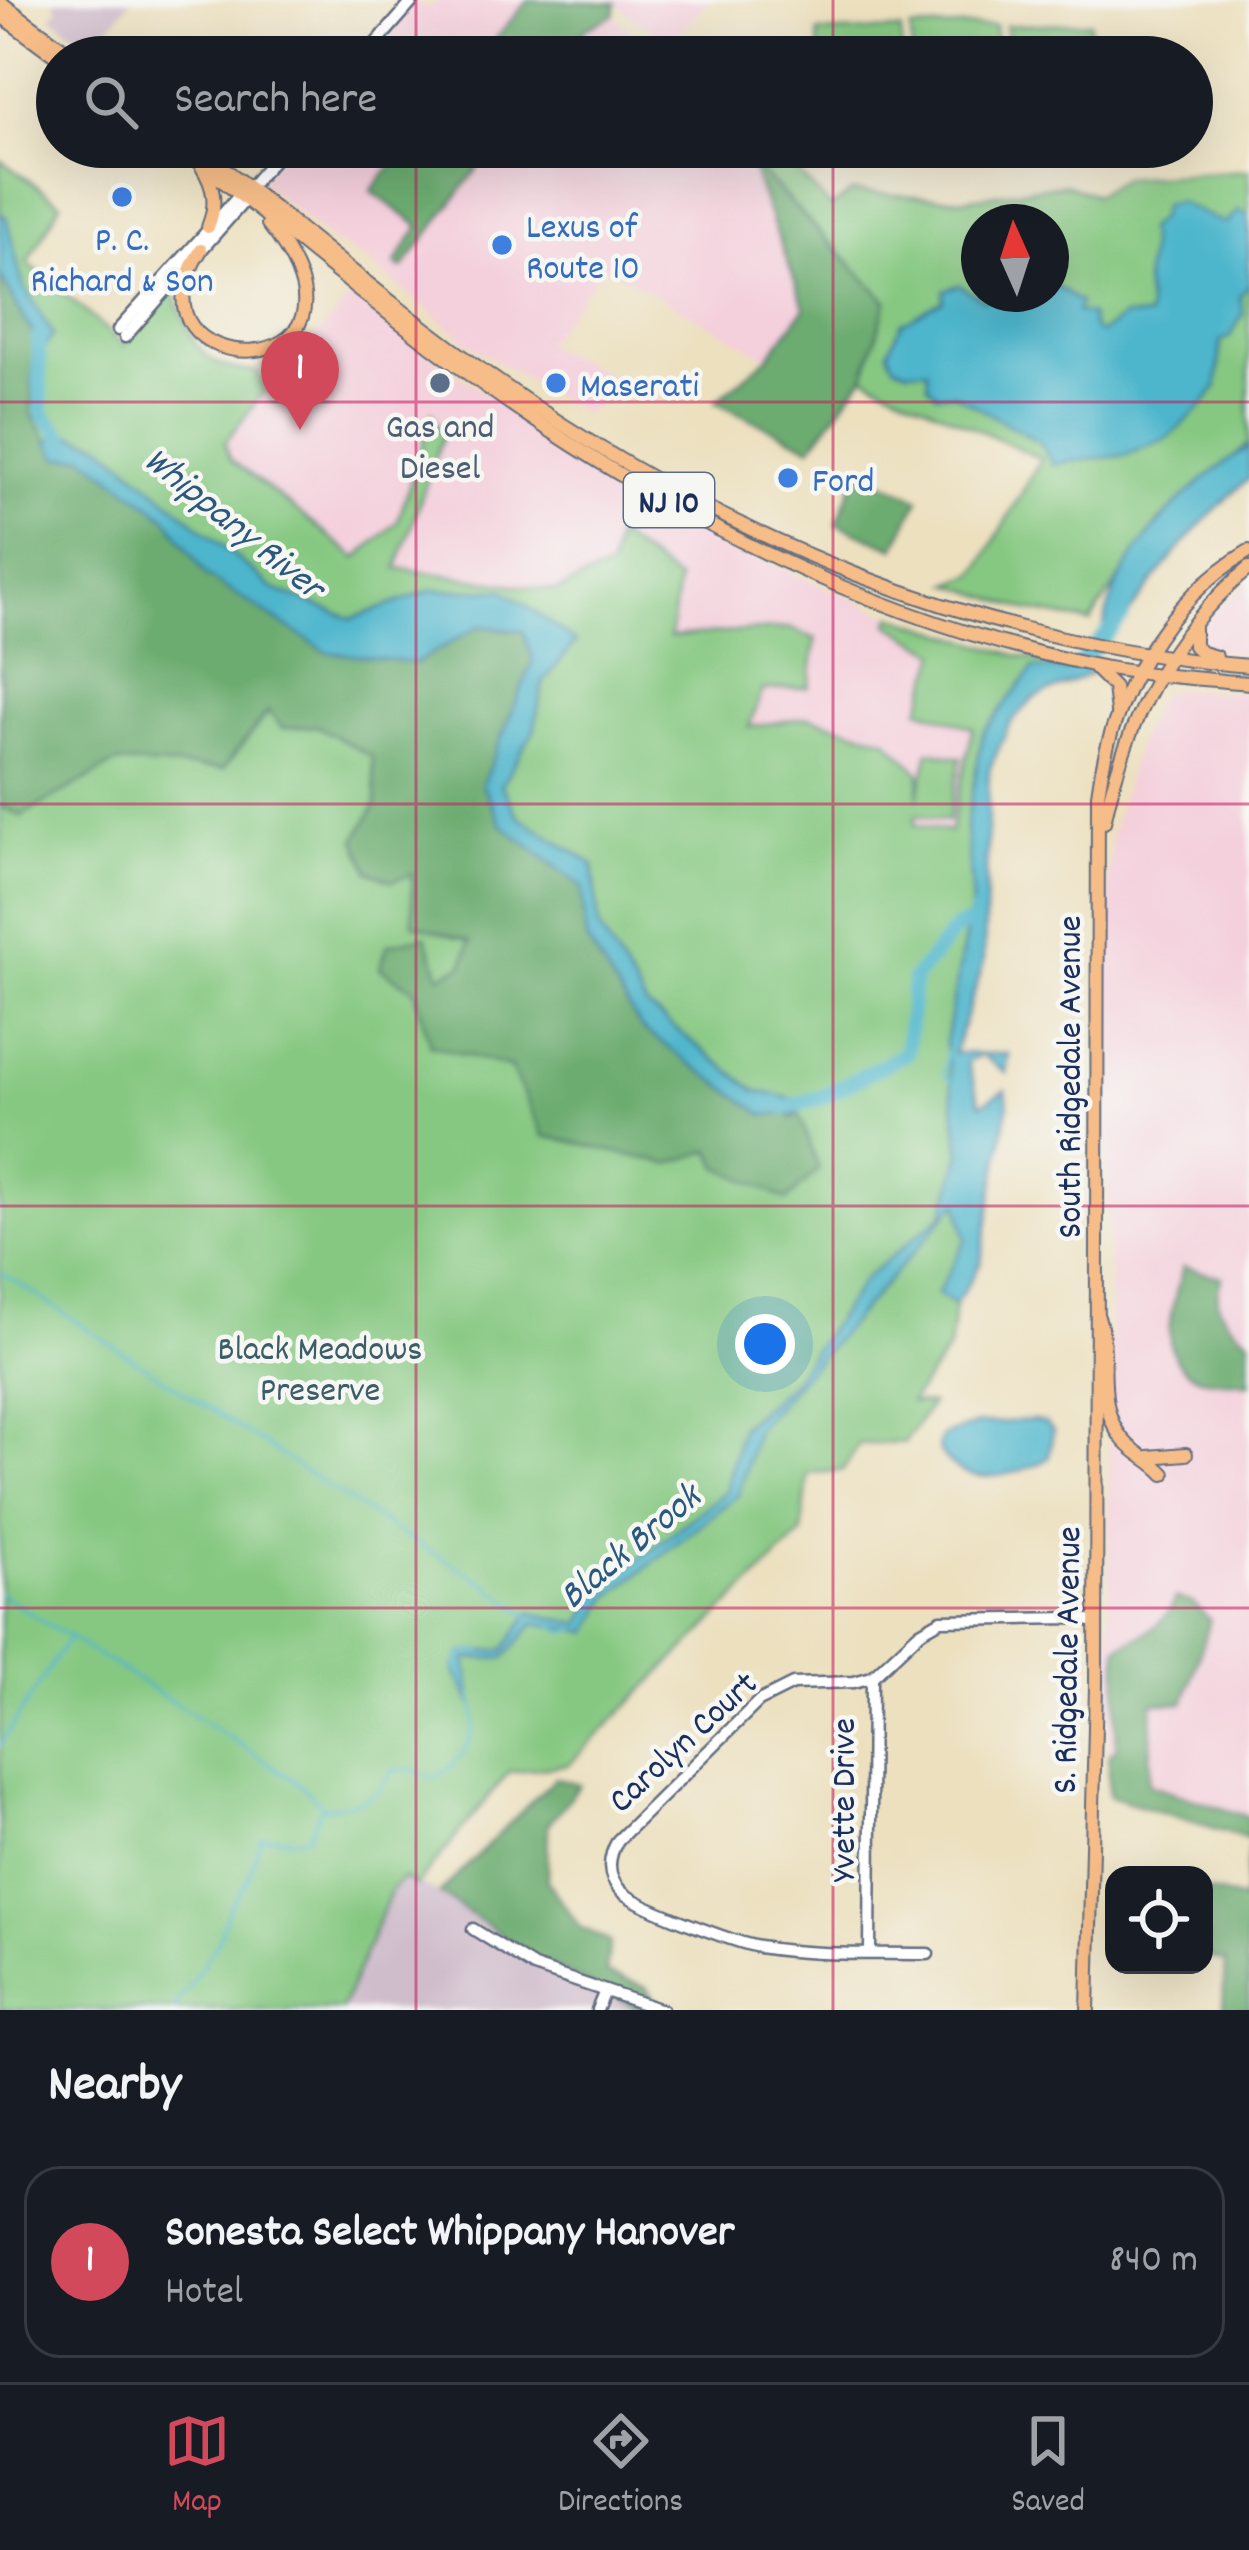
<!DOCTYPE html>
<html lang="en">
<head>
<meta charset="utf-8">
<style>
	body { margin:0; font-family:Dekko,sans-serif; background:#242831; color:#f1f3f6 }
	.controls { position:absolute; right:36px; bottom:36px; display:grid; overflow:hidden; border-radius:24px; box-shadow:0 12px 48px #0002 }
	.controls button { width:108px; height:108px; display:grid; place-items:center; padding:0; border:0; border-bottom:3px solid #363941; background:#171b24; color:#f1f3f6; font:60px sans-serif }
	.compass { position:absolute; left:961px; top:204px; width:108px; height:108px; border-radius:50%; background:#171b24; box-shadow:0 12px 48px #0002; rotate:357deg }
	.you { position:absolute; left:765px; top:1344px; width:42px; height:42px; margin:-30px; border:9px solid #fff; border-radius:50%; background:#1a73e8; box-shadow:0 0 0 18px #1a73e833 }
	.badge { display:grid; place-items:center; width:78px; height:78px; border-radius:50%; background:#d1495b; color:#fff; font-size:39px; font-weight:700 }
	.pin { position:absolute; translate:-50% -99px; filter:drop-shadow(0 3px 6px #0008) }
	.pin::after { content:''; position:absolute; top:63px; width:42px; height:36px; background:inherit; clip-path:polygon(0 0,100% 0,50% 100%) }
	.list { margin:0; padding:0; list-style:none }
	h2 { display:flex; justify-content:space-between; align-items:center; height:156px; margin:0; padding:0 48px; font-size:51px }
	h2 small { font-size:39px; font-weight:400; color:#9ea1a6 }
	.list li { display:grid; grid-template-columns:78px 1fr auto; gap:36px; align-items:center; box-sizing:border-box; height:192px; margin:0 24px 24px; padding:0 24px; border:3px solid #363941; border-radius:36px }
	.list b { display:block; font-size:45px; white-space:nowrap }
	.list p { margin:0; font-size:39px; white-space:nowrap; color:#9ea1a6 }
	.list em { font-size:39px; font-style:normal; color:#9ea1a6 }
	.icon { flex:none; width:66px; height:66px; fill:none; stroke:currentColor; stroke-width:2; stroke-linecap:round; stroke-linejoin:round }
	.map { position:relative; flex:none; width:1249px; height:2010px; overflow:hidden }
	.search { position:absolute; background:#171b24; box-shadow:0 12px 48px #0002; left:36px; right:36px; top:36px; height:132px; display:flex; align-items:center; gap:30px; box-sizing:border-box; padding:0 42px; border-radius:66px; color:#9ea1a6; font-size:45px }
	.sheet { height:372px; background:#171b24 }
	nav { display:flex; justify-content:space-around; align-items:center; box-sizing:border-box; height:168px; border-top:3px solid #363941; background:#171b24; font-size:33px; color:#9ea1a6 }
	nav a { display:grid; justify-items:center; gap:6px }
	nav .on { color:#d1495b }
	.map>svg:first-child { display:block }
</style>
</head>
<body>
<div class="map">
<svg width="1249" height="2010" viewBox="0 0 1249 2010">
	<rect width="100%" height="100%" fill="#f6f6f2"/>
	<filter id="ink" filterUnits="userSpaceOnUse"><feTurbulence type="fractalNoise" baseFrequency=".00833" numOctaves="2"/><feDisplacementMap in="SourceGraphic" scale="24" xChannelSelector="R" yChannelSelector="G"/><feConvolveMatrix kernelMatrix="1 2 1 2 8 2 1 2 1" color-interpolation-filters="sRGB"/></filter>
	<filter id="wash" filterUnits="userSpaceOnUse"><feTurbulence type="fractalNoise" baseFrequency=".004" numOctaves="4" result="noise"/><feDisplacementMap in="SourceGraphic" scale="48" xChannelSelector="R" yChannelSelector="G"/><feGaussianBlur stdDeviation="2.7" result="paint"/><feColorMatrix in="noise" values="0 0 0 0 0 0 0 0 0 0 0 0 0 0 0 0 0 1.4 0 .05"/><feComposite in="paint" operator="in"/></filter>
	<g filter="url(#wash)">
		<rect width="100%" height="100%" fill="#ece0bf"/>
		<!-- built -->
		<g fill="#f4cfdc">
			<polygon points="414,0 428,9 440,0 528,0 481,57 363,57"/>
			<polygon points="611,0 709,0 670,44"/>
			<polygon points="614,15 653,57 563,57 585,29"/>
			<polygon points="285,147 407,147 372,190 419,226 396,263 402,268 494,147 737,147 749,161 805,308 768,357 604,266 544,344 623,381 584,414 474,347 363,258 330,240 261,181"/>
			<polygon points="351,298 594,472 739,550 892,616 890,625 938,652 973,727 950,833 914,825 809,717 748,728 789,628 669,638 617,536 611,567 556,591 397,568 443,435 433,414 398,521 358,559 230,460 225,443 266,389"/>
			<polygon points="1249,582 1249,655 1208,649 1199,639 1207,617"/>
			<polygon points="1171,689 1249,694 1249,1839 1109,1796 1110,1320 1104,977 1111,835 1139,738 1160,694"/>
		</g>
		<!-- industrial -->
		<g fill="#d0bdcc">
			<polygon points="53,0 131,0 93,47 51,16 58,9"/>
			<polygon points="403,1878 440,1893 535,1958 641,2010 341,2010 391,1890"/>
		</g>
		<!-- green -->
		<g fill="#86c881" stroke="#507c70" stroke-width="3" fill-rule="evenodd">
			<polygon points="1090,22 1091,57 1007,57 1006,26"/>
			<polygon points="995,26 996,57 912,57 911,29"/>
			<polygon points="901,30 902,57 819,57 818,33"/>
			<path d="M737,147H772L831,207L852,192L965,199L1065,184L1095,195L1123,178L1249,170V444L1158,522L1090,622L1027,610L950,584L976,574L1041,459L864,376L887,301ZM979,222H1051V294H979Z"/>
			<polygon points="822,147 905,147 905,163 823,166"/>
			<path d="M0,160L61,203L28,263L124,345L173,290C191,337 198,371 256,371L266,389L225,443L230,459L357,558L398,521L432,413L443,435L397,568L556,591L610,567L616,535L678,581L670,637L789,628L816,639L809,687L763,690L749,727L809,717L887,739L920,773L918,798L929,751L961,758L948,821L916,815L915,825L950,832L973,728L920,709L938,653L889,624L892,616L1015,655L1067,666L1065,670L1034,668L983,733L966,826L972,902L945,1042L961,1153L944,1214L865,1278L790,1384L741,1426L726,1491L601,1589L581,1625L531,1613L504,1650L462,1653L472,1701L466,1659L504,1658L535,1623L589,1631L609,1597L739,1494L756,1429L958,1201L966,1239L938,1294L955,1305L949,1349L910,1402L931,1404L904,1443L859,1444L843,1470L808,1474L802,1533L569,1764L509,1772L416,1886L403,1878L391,1890L341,2010H0V805L21,816L116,763L223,769L269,711L282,728L317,726L372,756L377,804L412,873L470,941L463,965L439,976L426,937L388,945L380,968L415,990L430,1045L510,1067L793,1099L756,1091L647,1007L599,928L593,864L518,816L500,784L534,731L543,683L575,641L432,590L352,619L273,589L102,444L64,433L48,441L31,413L35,363L53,335L23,285L6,217L0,213Z"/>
		</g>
		<!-- forest -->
		<g fill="#6cac6f" stroke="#446e66" stroke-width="3">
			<polygon points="528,0 616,3 614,15 585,29 563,57 481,57"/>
			<polygon points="407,147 494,147 402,269 395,264 419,226 371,191"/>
			<polygon points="749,161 887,301 864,376 811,447 715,402 768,357 805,308"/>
			<polygon points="0,275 34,336 31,413 58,458 84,455 167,518 207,576 416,663 479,626 523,631 533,661 482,785 502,825 582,887 586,939 642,1029 793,1118 799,1114 819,1169 787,1200 719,1167 711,1150 669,1164 544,1136 510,1067 430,1045 415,990 380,968 388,944 426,936 440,976 463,965 470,941 413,924 412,874 392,881 369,871 356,839 377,803 372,757 317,726 282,728 268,711 223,769 116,763 21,816 0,805"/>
			<polygon points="851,467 919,499 895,548 837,524 853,482"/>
			<path d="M1183,1267L1222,1277C1209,1305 1227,1323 1249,1339V1384C1234,1380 1215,1382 1201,1378C1150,1360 1174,1304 1183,1267Z"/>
			<path d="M1176,1598L1193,1603L1210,1620L1184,1703H1153L1149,1784L1249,1817V1839L1109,1796V1754L1116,1749L1118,1647C1143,1635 1165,1625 1176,1598Z"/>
			<polygon points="555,1778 580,1785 548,1824 547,1881 579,1926 610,1942 606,1973 646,1987 660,2010 641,2010 535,1958 440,1893"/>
			<polygon points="1249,1846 1246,1966 1249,1968 1249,2010 1223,2010 1225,1962 1204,1956 1204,1890 1243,1900"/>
		</g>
		<!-- water -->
		<g fill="#4eb6cc" stroke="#347295" stroke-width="3">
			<path d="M1178,202L1225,224L1239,210L1249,216V285L1240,295L1243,314L1230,337L1221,341L1217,387L1205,403L1168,438L1127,455L1053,464L1039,442L953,393L937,394L928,385L927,369L908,370L894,365L888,352L902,322C919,317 927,306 943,301L944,290L959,285L984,301L993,294H1051V259L1054,285L1080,303L1076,312L1090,315L1093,329L1101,333L1124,317H1148C1150,302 1144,291 1145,278C1146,259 1152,249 1147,229L1159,218L1163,205Z"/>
			<polygon points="0,213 6,217 23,285 53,335 35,363 34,336 0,275"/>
			<polygon points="64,433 102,444 273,589 352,619 432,590 504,590 576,642 543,683 534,731 501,785 518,816 593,864 599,928 647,1007 756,1091 793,1099 799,1114 764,1115 642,1029 586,939 582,887 502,825 482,785 533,661 523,631 479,626 416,663 327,652 207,576 167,518 84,456 58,458 48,441"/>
			<path d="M1249,447V479C1197,521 1158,575 1117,629L1104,625C1118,553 1188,485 1249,447Z"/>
			<polygon points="1067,666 1092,673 1033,699 1010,724 989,770 984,962 954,1053 1009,1054 1006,1073 982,1055 967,1062 981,1104 1006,1090 1008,1106 981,1262 955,1305 937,1294 966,1239 958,1202 756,1429 739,1494 609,1597 589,1632 535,1623 504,1658 466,1659 473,1706 454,1670 462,1653 504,1650 530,1613 581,1624 600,1589 726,1492 741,1427 790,1384 865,1278 944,1214 961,1153 945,1042 972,902 966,826 983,733 1034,668 1064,670"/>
			<path d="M1035,1420L1046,1423L1053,1431L1049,1458C1014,1477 961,1492 938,1448L942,1436L977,1424Z"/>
		</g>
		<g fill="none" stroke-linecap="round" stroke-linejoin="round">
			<!-- stream -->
			<g stroke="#4eb6cc" stroke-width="3">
				<polyline points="947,1051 944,1074 950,1081"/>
				<polyline points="4,1274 399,1533 481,1580 529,1616"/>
				<polyline points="0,1594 240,1744 298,1783 324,1807"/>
				<polyline points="552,1625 565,1632 576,1630"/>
				<polyline points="456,1670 462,1654 481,1652"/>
				<polyline points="0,1745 70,1636"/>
				<path d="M174,2010L217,1943L230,1906L248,1879L261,1839C278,1833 293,1843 309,1836L320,1809L362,1801L377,1792L394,1770L413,1769L433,1778C462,1766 486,1724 470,1694"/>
			</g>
			<!-- river -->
			<g stroke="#4eb6cc" stroke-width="15">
				<polyline points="38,339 42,413 72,448"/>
				<polyline points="1075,669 1123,615"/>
				<polyline points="777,1103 785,1108 822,1097 906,1053 914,979 956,928 975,922 976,913"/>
			</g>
		</g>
	</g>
	<g filter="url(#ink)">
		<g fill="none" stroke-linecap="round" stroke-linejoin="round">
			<defs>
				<g id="minor">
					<polyline points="364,57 414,0"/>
					<polyline points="118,330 244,190"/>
					<polyline points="125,337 246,199 249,188 285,147"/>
					<polyline points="473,1929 534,1967 662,2010"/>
					<polyline points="870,1953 872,1677"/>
					<path d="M928,1954C873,1953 814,1956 759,1947C737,1943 635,1906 621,1891C606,1876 608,1857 618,1840L759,1701L793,1684L854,1682L872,1677L920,1632L941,1620L1077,1618L1096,1622"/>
					<polyline points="597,2010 605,1991"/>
				</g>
				<g id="major">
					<polyline points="0,2 75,57"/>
					<polyline points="0,15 57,57"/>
					<path d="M179,147C285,228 386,316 495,393C670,517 876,620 1087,664C1140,675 1195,678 1249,683"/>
					<path d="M197,147C298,225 394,309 499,382C721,537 978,645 1249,666"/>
					<path d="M202,167C215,188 217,205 208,227"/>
					<path d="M201,250C111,386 403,391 268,224"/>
					<polyline points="1194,626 1194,646 1202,653 1216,657"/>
					<polyline points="1095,668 1114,687 1117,712"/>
					<path d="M1104,822C1125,724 1170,633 1249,568"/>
					<path d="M1098,1317C1112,1355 1094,1402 1121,1437C1132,1453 1151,1459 1164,1474"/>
					<polyline points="1148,1457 1186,1454"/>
					<path d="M1088,2010L1096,1686L1098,794C1110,699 1165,600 1249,551"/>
				</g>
			</defs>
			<!-- minor casing -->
			<use href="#minor" stroke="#646d80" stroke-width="15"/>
			<!-- major casing -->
			<use href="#major" stroke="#646d80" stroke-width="16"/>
			<!-- minor -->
			<use href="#minor" stroke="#fff" stroke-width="10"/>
			<!-- major -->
			<use href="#major" stroke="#f7bd88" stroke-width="12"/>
		</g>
	</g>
	<!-- grid -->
	<path fill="none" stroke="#c2185b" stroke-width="3" stroke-opacity="0.55" d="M416,0V57M833,0V57M416,147V2010M833,147V2010M0,402H1249M0,804H1249M0,1206H1249M0,1608H1249"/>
	<!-- markers -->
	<g fill="#3f7fe0" stroke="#f6f6f2" stroke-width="4.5">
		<circle cx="122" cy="197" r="12"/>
		<circle cx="502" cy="245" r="12"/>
		<circle cx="556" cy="383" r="12"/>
		<circle cx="788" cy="478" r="12"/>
	</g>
	<circle fill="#5c6f8a" stroke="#f6f6f2" stroke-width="4.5" cx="440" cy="383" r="12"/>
	<g text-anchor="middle" stroke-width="9" stroke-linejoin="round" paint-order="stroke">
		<!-- shield labels -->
		<rect fill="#f6f6f2" stroke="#5d6b8a" stroke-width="3" x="624" y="473" width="90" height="54" rx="9"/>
		<g font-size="33" font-weight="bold" fill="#1b2f5e">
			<text x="669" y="512">NJ 10</text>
		</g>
		<!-- shop labels -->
		<g font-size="36" fill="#366cbe" stroke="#f6f6f2" text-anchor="start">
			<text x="526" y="237">Lexus of<tspan x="526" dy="41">Route 10</tspan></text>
			<text x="122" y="250" text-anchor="middle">P. C.<tspan x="122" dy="41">Richard &amp; Son</tspan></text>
			<text x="580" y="396">Maserati</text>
			<text x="812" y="491">Ford</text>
		</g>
		<!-- service labels -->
		<g font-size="36" fill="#4e5e75" stroke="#f6f6f2">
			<text x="440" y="437">Gas and<tspan x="440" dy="41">Diesel</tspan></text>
		</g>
		<!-- street labels -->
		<g font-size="36" fill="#1b2f5e" stroke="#f6f6f2">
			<text transform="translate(1067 1077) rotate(-90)" y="13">South Ridgedale Avenue</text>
			<text transform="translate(1064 1660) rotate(-89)" y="13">S. Ridgedale Avenue</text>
			<text transform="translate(681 1740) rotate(-43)" y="13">Carolyn Court</text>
			<text transform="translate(841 1800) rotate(-90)" y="13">Yvette Drive</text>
		</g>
		<!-- park labels -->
		<g font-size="36" fill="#3b5d68" stroke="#f6f6f2">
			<text x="320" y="1359">Black Meadows<tspan x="320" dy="41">Preserve</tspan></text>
		</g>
		<!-- water labels -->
		<g font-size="39" font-style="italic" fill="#2a587f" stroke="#f6f6f2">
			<text transform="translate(236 521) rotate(39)" y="14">Whippany River</text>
			<text transform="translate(628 1544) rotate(-40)" y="14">Black Brook</text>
		</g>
	</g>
</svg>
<div class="controls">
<button><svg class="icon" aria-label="locate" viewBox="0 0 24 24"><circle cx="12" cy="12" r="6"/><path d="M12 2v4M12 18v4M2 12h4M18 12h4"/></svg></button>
</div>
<svg class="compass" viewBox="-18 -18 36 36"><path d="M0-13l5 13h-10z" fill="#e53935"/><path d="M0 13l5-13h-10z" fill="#9ea1a6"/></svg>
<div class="you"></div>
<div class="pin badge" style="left:300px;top:430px">1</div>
<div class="search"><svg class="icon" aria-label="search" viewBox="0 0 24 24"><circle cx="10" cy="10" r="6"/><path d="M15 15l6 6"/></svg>Search here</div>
</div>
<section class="sheet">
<h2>Nearby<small></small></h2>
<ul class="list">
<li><span class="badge">1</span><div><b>Sonesta Select Whippany Hanover</b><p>Hotel</p></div><em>840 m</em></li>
</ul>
</section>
<nav>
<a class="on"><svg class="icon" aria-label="map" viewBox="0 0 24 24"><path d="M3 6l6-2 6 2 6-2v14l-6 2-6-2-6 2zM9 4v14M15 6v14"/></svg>Map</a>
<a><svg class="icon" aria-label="directions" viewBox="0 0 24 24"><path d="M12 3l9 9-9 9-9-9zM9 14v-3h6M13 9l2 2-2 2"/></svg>Directions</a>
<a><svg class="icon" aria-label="saved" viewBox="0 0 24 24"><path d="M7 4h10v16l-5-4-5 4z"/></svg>Saved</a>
</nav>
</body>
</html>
